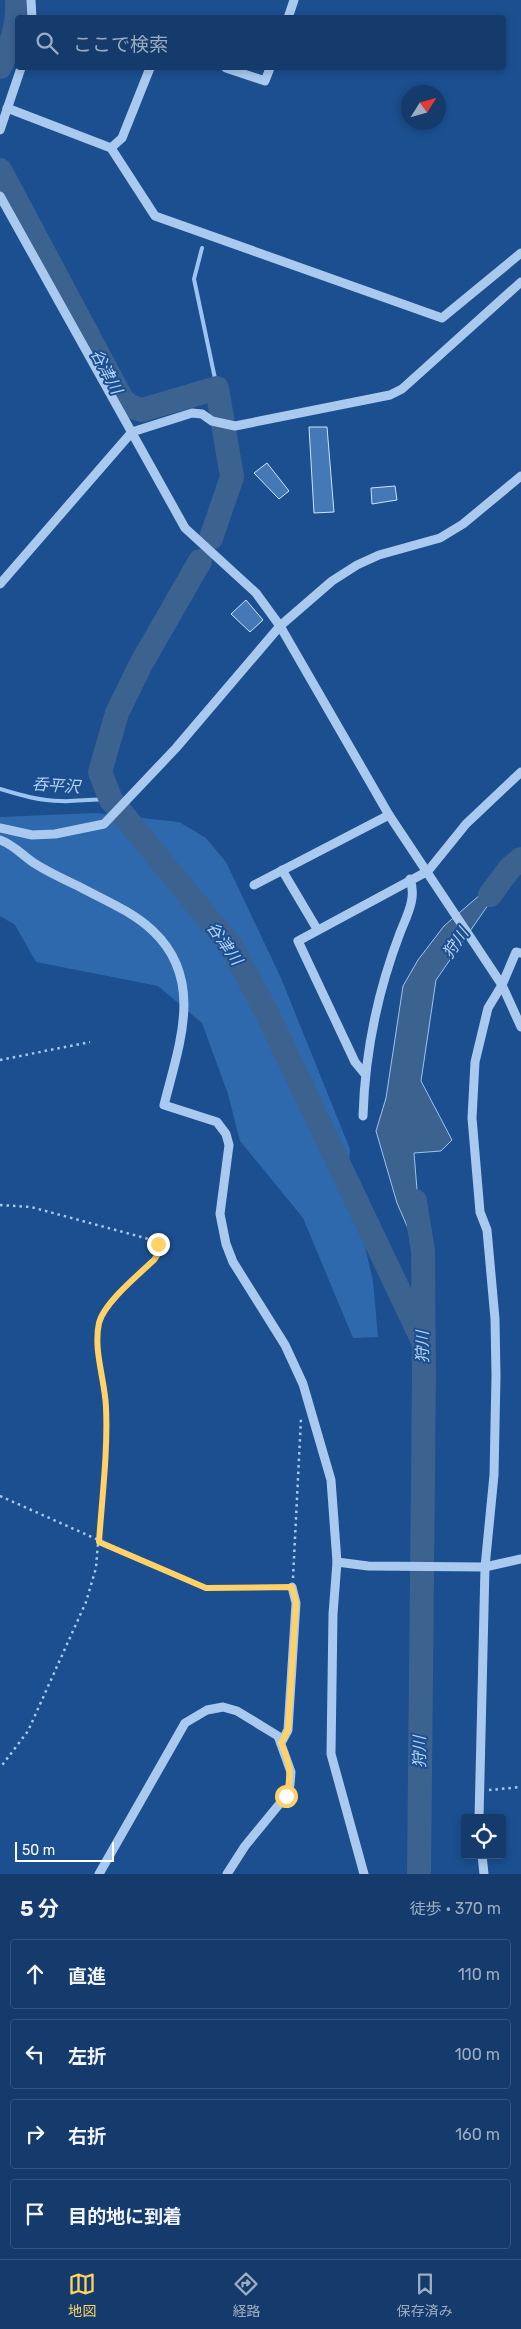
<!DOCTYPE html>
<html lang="ja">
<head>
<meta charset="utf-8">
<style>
	body { margin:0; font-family:Rubik,"Noto Sans JP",sans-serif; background:#1d4271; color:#f1f3f6 }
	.controls { position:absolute; right:15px; bottom:15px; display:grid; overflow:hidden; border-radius:5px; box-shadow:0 2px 8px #0003 }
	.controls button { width:45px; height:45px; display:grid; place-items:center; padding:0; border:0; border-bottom:1px solid #33557e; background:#143b6b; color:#f1f3f6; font:25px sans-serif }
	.compass { position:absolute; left:401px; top:85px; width:45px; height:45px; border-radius:50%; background:#143b6b; box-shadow:0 2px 8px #0003; rotate:53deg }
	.scale { position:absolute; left:15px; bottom:12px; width:99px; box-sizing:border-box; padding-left:5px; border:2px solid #fff; border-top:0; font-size:14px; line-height:18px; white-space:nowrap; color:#fff; -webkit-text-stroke:4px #1b4f8f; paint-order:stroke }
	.stop { position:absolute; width:15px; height:15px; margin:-11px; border:4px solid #ffd166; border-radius:50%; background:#fff }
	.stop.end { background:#ffd166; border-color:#fff; box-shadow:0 1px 5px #0008 }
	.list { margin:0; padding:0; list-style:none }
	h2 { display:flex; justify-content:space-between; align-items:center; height:65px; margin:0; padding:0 20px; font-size:21px }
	h2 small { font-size:16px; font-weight:400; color:#9dadc1 }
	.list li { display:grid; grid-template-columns:32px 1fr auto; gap:15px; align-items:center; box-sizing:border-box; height:70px; margin:0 10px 10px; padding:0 10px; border:1px solid #33557e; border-radius:5px }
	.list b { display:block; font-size:19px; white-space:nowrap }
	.list em { font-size:16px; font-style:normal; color:#9dadc1 }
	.icon { flex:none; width:28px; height:28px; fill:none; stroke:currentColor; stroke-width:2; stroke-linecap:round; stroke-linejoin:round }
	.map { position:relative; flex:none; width:521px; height:1874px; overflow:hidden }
	.search { position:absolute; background:#143b6b; box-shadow:0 2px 8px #0003; left:15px; right:15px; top:15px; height:55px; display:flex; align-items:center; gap:12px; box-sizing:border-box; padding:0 18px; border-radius:5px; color:#9dadc1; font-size:19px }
	.sheet { height:385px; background:#143b6b }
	nav { display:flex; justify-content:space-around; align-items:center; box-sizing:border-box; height:70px; border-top:1px solid #33557e; background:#143b6b; font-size:14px; color:#9dadc1 }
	nav a { display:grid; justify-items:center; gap:2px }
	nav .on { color:#ffd166 }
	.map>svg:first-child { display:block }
</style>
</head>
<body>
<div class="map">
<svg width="521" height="1874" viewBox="0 0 521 1874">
	<rect width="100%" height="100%" fill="#1b4f8f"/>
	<!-- green -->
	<polygon fill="#2e69ad" points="96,813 179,822 206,838 226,862 281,978 350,1149 348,1174 373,1281 378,1337 353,1338 303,1218 240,1141 228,1094 202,1023 158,986 36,962 15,925 0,916 0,817"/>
	<!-- water -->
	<polygon fill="#3c6290" stroke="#9cc4f0" points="518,862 436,980 421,1081 452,1140 441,1151 414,1153 423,1263 397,1203 376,1131 386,1098 403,986 418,960 444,926"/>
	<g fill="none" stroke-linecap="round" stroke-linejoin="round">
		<!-- stream -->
		<g stroke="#9cc4f0" stroke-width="4">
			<polyline points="202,248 194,279 217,388"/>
			<path d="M0,789C20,795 40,801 61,801C78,802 93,798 111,800"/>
		</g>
		<!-- river -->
		<g stroke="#3c6290" stroke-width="24">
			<path d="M0,67C11,44 19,26 17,0"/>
			<polyline points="0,170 123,401 132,407 142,410 217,388 232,477 211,538"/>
			<polyline points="200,561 141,664 117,713 100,772 111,800 231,946 267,1013 421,1337"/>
			<polyline points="490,895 510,868 521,859"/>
			<polyline points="415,1201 423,1251 424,1375 419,1874"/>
		</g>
	</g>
	<!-- building -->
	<g fill="#4478b7" stroke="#cfe3fa">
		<polygon points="309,427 327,427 334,512 314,513"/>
		<polygon points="267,463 289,491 279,499 254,473"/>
		<polygon points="395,486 397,500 372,504 371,488"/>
		<polygon points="246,600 263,620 250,632 231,614"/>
	</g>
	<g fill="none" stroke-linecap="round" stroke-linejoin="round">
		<!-- path -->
		<g stroke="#a9c9ee" stroke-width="2.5" stroke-dasharray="2.5 4" stroke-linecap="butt">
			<polyline points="0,1060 90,1042"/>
			<path d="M0,1205L31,1207L156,1241L159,1250L154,1260C138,1276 111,1297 102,1317C91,1339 106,1400 107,1428L96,1568L86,1602L28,1731L0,1768"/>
			<polyline points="0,1496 206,1588 281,1587"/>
			<polyline points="293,1578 301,1418"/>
			<polyline points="489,1790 521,1787"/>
		</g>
		<!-- minor -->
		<g stroke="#a9c9ee" stroke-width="9">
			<polyline points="31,0 32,18"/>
			<polyline points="288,18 294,0"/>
			<polyline points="226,68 265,81 270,68"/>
			<polyline points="7,108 111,148 155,216 442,318 521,253"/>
			<polyline points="0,130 21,68"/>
			<polyline points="111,148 122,138 150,68"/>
			<polyline points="0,196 185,528 256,593 280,626 389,815 502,985 521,1027"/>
			<polyline points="0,584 132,432 192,413 202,414 212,421 235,426 390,395 402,389 521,282"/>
			<polyline points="0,828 32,835 55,834 104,824 176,748 280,626 332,581 357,565 379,555 440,538 463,524 521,476"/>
			<path d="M0,840C14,845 22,855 34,863C48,872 63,879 78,886C102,899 132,911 153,931C205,980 179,1045 164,1105L217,1122L226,1134L229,1145L220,1214L226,1244L233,1262L285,1345L303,1384L331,1480L337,1562L333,1614L331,1754L364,1874"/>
			<polyline points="282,870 317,929"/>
			<polyline points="254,885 389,815"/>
			<polyline points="364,1073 355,1062 298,941 428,871 466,824 521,772"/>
			<path d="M363,1116C365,1052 377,993 400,933C407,915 417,898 410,879"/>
			<polyline points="337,1562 368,1566 485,1567 521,1559"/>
			<polyline points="281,1743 288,1730 296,1603 292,1587"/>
			<polyline points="479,1818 485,1567 494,1475 496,1376 495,1319 487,1230 480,1212 472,1118 475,1062 488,1008 502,985 516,952 521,953"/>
			<polyline points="482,1855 484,1874"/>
			<polyline points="99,1874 185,1723 207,1710 223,1707 237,1711 278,1736 291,1772 290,1785 286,1796 245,1846 227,1874"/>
		</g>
	</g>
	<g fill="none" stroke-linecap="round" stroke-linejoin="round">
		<!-- route -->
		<path stroke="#ffd166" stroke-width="6" d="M158,1244V1254L154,1260C138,1275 104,1303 99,1323C93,1350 105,1380 106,1407C108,1452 102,1497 99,1542L206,1588L292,1587L296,1603L288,1730L281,1743C289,1761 293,1777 286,1796"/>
	</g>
	<g text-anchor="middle" stroke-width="4" stroke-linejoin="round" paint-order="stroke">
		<!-- water labels -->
		<g font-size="16" font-style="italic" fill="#b5d3f5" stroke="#1b4f8f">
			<text transform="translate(107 371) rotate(62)" y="6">谷津川</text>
			<text transform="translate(56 785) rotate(4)" y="6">呑平沢</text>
			<text transform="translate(225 943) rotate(55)" y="6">谷津川</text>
			<text transform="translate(455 943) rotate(-56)" y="6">狩川</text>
			<text transform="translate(422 1347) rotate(-90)" y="6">狩川</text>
			<text transform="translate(419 1752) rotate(-90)" y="6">狩川</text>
		</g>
	</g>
</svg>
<div class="controls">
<button><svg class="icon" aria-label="locate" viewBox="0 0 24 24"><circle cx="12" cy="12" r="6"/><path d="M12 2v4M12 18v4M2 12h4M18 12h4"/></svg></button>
</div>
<svg class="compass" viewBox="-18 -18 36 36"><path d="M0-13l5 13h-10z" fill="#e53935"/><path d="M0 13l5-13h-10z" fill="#9dadc1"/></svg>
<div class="scale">50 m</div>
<div class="stop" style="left:286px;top:1796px"></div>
<div class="stop end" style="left:158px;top:1244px"></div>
<div class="search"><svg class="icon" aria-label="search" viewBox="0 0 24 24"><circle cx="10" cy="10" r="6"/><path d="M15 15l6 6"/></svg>ここで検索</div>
</div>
<section class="sheet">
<h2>5 分<small>徒歩 · 370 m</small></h2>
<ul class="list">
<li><svg class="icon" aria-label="ahead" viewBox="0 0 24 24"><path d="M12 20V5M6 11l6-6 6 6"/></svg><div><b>直進</b></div><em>110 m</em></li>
<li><svg class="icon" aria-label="left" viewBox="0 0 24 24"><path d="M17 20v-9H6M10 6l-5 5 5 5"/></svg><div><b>左折</b></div><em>100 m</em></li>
<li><svg class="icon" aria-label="right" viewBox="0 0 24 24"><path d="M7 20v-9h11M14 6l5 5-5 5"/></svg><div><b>右折</b></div><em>160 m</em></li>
<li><svg class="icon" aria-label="arrive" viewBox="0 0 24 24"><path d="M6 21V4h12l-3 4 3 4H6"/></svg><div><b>目的地に到着</b></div></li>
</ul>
</section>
<nav>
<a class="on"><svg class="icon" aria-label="map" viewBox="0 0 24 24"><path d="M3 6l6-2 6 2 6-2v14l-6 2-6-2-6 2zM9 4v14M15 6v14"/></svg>地図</a>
<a><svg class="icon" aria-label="directions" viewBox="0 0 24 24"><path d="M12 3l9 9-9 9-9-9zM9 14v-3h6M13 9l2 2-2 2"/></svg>経路</a>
<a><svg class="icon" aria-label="saved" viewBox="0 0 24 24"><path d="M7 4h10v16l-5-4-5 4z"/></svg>保存済み</a>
</nav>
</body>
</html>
